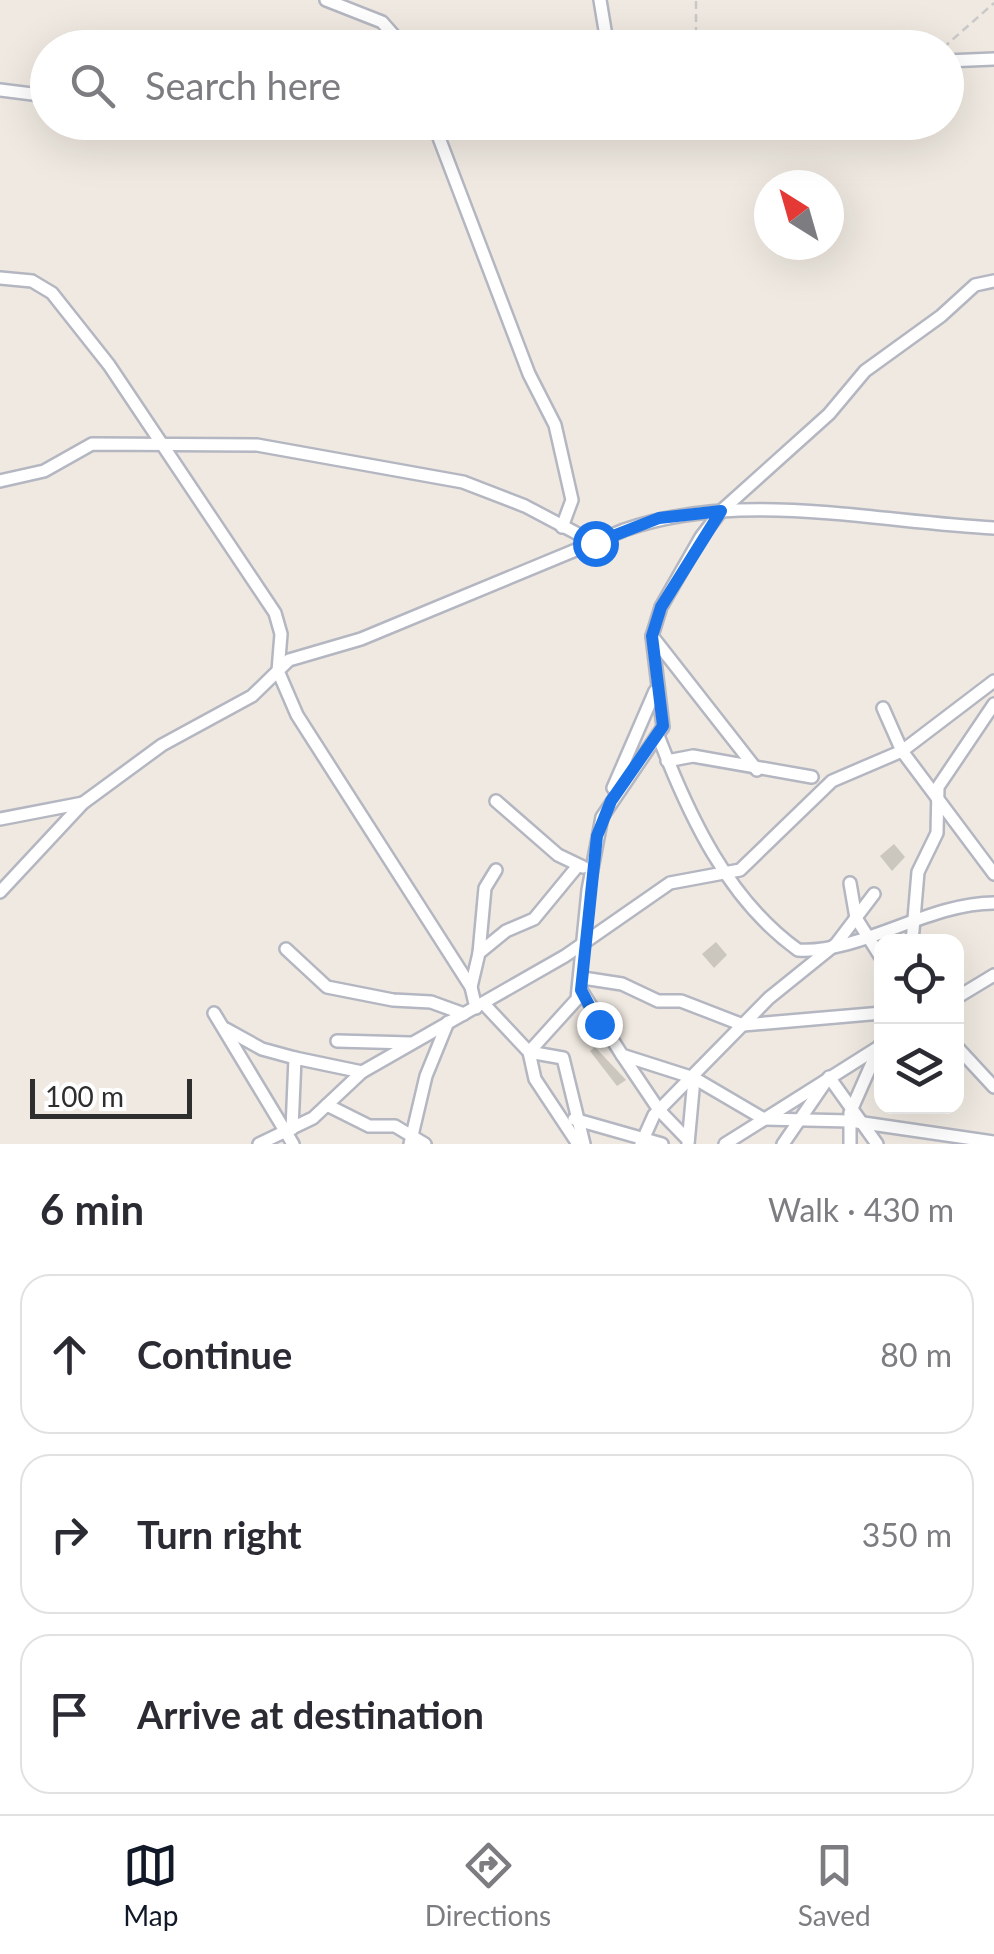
<!DOCTYPE html>
<html lang="en">
<head>
<meta charset="utf-8">
<style>
	body { margin:0; font-family:Lato,sans-serif; background:#f2f2f3; color:#2b2b33 }
	.controls { position:absolute; right:30px; bottom:30px; display:grid; overflow:hidden; border-radius:20px; box-shadow:0 10px 40px #0002 }
	.controls button { width:90px; height:90px; display:grid; place-items:center; padding:0; border:0; border-bottom:2px solid #e1e1e2; background:#fff; color:#2b2b33; font:50px sans-serif }
	.compass { position:absolute; left:754px; top:170px; width:90px; height:90px; border-radius:50%; background:#fff; box-shadow:0 10px 40px #0002; rotate:323deg }
	.scale { position:absolute; left:30px; bottom:25px; width:162px; box-sizing:border-box; padding-left:10px; border:5px solid #2e2e2e; border-top:0; font-size:28px; line-height:35px; white-space:nowrap; color:#2e2e2e; -webkit-text-stroke:8px #fff; paint-order:stroke }
	.stop { position:absolute; width:30px; height:30px; margin:-22px; border:8px solid #1a73e8; border-radius:50%; background:#fff }
	.stop.end { background:#1a73e8; border-color:#fff; box-shadow:0 2px 10px #0008 }
	.list { margin:0; padding:0; list-style:none }
	h2 { display:flex; justify-content:space-between; align-items:center; height:130px; margin:0; padding:0 40px; font-size:42px }
	h2 small { font-size:32px; font-weight:400; color:#7c7c81 }
	.list li { display:grid; grid-template-columns:65px 1fr auto; gap:30px; align-items:center; box-sizing:border-box; height:160px; margin:0 20px 20px; padding:0 20px; border:2px solid #e1e1e2; border-radius:30px }
	.list b { display:block; font-size:38px; white-space:nowrap }
	.list em { font-size:32px; font-style:normal; color:#7c7c81 }
	.icon { flex:none; width:55px; height:55px; fill:none; stroke:currentColor; stroke-width:2; stroke-linecap:round; stroke-linejoin:round }
	.map { position:relative; flex:none; width:994px; height:1144px; overflow:hidden }
	.search { position:absolute; background:#fff; box-shadow:0 10px 40px #0002; left:30px; right:30px; top:30px; height:110px; display:flex; align-items:center; gap:25px; box-sizing:border-box; padding:0 35px; border-radius:55px; color:#7c7c81; font-size:38px }
	.sheet { height:670px; background:#fff }
	nav { display:flex; justify-content:space-around; align-items:center; box-sizing:border-box; height:140px; border-top:2px solid #e1e1e2; background:#fff; font-size:28px; color:#7c7c81 }
	nav a { display:grid; justify-items:center; gap:5px }
	nav .on { color:#111827 }
	.map>svg:first-child { display:block }
</style>
</head>
<body>
<div class="map">
<svg width="994" height="1144" viewBox="0 0 994 1144">
	<rect width="100%" height="100%" fill="#efe9e1"/>
	<!-- building -->
	<g fill="#cbc7bf">
		<polygon points="894,844 905,857 892,871 880,856"/>
		<polygon points="716,942 727,955 714,968 702,954"/>
		<polygon points="595,1047 626,1080 617,1086 590,1051"/>
	</g>
	<g fill="none" stroke-linecap="round" stroke-linejoin="round">
		<defs>
			<g id="minor">
				<polyline points="326,0 382,22 405,48"/>
				<polyline points="600,0 608,48"/>
				<polyline points="946,61 994,59"/>
				<polyline points="0,90 48,96"/>
				<polyline points="433,122 529,374 555,425 572,500 562,527"/>
				<polyline points="0,278 32,281 52,293 109,365 275,613 281,634 278,671 297,715 471,987 476,1008"/>
				<polyline points="0,481 44,471 92,444 257,445 463,482 525,506 595,543"/>
				<polyline points="652,636 757,770"/>
				<polyline points="883,708 902,751 994,874"/>
				<path d="M659,738C689,816 728,900 798,950C860,954 928,903 994,903"/>
				<polyline points="667,761 693,756 812,777"/>
				<polyline points="613,788 655,691"/>
				<polyline points="496,801 558,855 583,867"/>
				<polyline points="0,819 83,803"/>
				<polyline points="850,883 856,918 882,959"/>
				<path d="M0,892L83,803L162,745L252,696L289,660L361,639L624,530C741,489 874,522 994,528"/>
				<polyline points="912,942 918,872 937,833 938,787 994,704"/>
				<polyline points="286,949 327,987 393,1000 431,1002 464,1014"/>
				<polyline points="479,953 485,888 496,870"/>
				<polyline points="583,978 622,984 658,1001 681,1001 743,1025 882,1013"/>
				<polyline points="471,987 479,953 506,931 534,919 576,868"/>
				<polyline points="581,990 622,1055 694,1078 764,1119 850,1121 994,1142"/>
				<polyline points="956,998 994,975"/>
				<polyline points="484,1004 529,1052 563,1058 584,1144"/>
				<polyline points="214,1013 293,1144"/>
				<polyline points="226,1029 262,1049 295,1058"/>
				<polyline points="337,1041 410,1043"/>
				<polyline points="956,1046 994,1087"/>
				<polyline points="622,1055 659,1110 688,1140"/>
				<polyline points="327,1105 369,1126 395,1126 425,1144"/>
				<polyline points="574,1119 662,1144"/>
				<polyline points="292,1129 295,1058 362,1072"/>
				<polyline points="259,1144 313,1118 362,1072 565,956 670,883 740,870 832,781 902,751 994,681"/>
				<polyline points="410,1144 426,1076 448,1022"/>
				<polyline points="578,1144 535,1079 529,1052 577,999 588,890 602,817 663,727 652,636 661,607 701,537 721,511 829,414 865,371 941,316 975,285 994,281"/>
				<polyline points="641,1144 654,1115 769,998 836,944 874,894"/>
				<polyline points="688,1144 694,1079"/>
				<polyline points="725,1144 882,1045"/>
				<polyline points="783,1144 829,1077 877,1144"/>
				<polyline points="850,1144 850,1113 880,1045"/>
			</g>
		</defs>
		<!-- minor casing -->
		<use href="#minor" stroke="#b4b7c1" stroke-width="16"/>
		<!-- path -->
		<g stroke="#c9c9c9" stroke-width="2.5" stroke-dasharray="8 5" stroke-linecap="butt">
			<polyline points="696,48 696,0"/>
			<polyline points="943,48 994,3"/>
		</g>
		<!-- minor -->
		<use href="#minor" stroke="#fff" stroke-width="11"/>
	</g>
	<g fill="none" stroke-linecap="round" stroke-linejoin="round">
		<!-- route -->
		<polyline stroke="#1a73e8" stroke-width="12" points="595,543 659,518 721,511 661,607 652,636 663,726 611,801 597,836 581,990 599,1024"/>
	</g>
</svg>
<div class="controls">
<button><svg class="icon" aria-label="locate" viewBox="0 0 24 24"><circle cx="12" cy="12" r="6"/><path d="M12 2v4M12 18v4M2 12h4M18 12h4"/></svg></button>
<button><svg class="icon" aria-label="layers" viewBox="0 0 24 24"><path d="M12 4l9 5-9 5-9-5zM3 14l9 5 9-5"/></svg></button>
</div>
<svg class="compass" viewBox="-18 -18 36 36"><path d="M0-13l5 13h-10z" fill="#e53935"/><path d="M0 13l5-13h-10z" fill="#7c7c81"/></svg>
<div class="scale">100 m</div>
<div class="stop" style="left:595px;top:543px"></div>
<div class="stop end" style="left:599px;top:1024px"></div>
<div class="search"><svg class="icon" aria-label="search" viewBox="0 0 24 24"><circle cx="10" cy="10" r="6"/><path d="M15 15l6 6"/></svg>Search here</div>
</div>
<section class="sheet">
<h2>6 min<small>Walk · 430 m</small></h2>
<ul class="list">
<li><svg class="icon" aria-label="ahead" viewBox="0 0 24 24"><path d="M12 20V5M6 11l6-6 6 6"/></svg><div><b>Continue</b></div><em>80 m</em></li>
<li><svg class="icon" aria-label="right" viewBox="0 0 24 24"><path d="M7 20v-9h11M14 6l5 5-5 5"/></svg><div><b>Turn right</b></div><em>350 m</em></li>
<li><svg class="icon" aria-label="arrive" viewBox="0 0 24 24"><path d="M6 21V4h12l-3 4 3 4H6"/></svg><div><b>Arrive at destination</b></div></li>
</ul>
</section>
<nav>
<a class="on"><svg class="icon" aria-label="map" viewBox="0 0 24 24"><path d="M3 6l6-2 6 2 6-2v14l-6 2-6-2-6 2zM9 4v14M15 6v14"/></svg>Map</a>
<a><svg class="icon" aria-label="directions" viewBox="0 0 24 24"><path d="M12 3l9 9-9 9-9-9zM9 14v-3h6M13 9l2 2-2 2"/></svg>Directions</a>
<a><svg class="icon" aria-label="saved" viewBox="0 0 24 24"><path d="M7 4h10v16l-5-4-5 4z"/></svg>Saved</a>
</nav>
</body>
</html>
